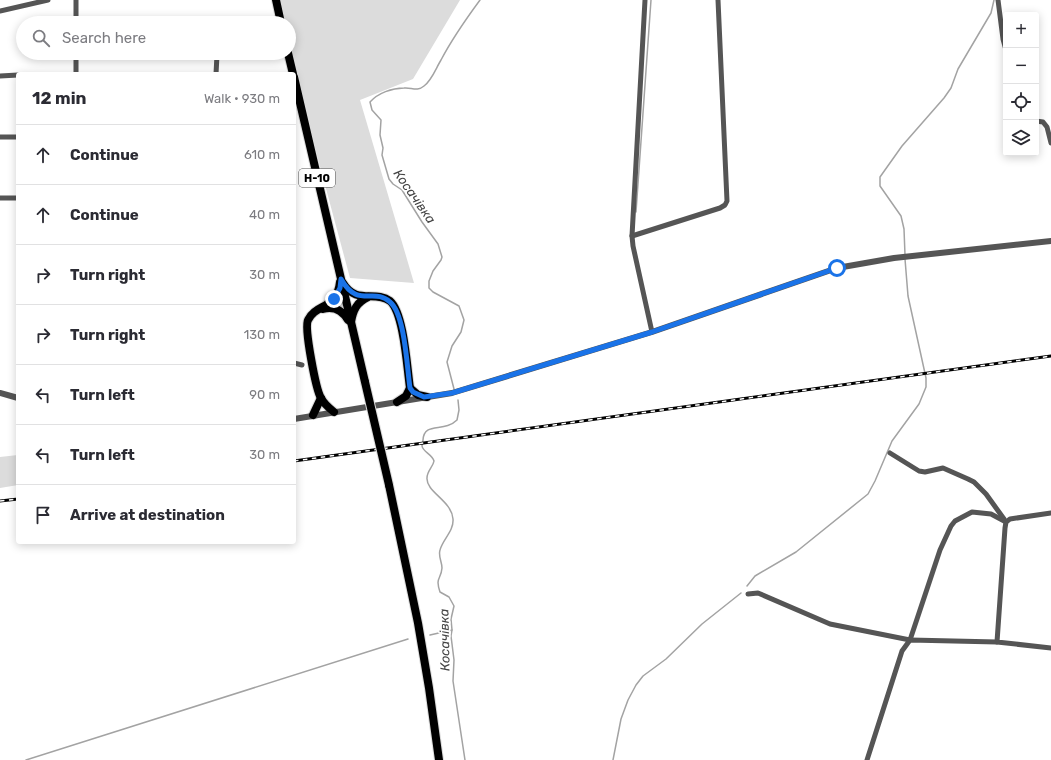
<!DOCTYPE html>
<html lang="en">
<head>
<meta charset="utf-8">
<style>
	body { margin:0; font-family:Rubik,sans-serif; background:#f2f2f3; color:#2b2b33 }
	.controls { position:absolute; right:12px; top:12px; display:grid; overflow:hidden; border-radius:4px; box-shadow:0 2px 10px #0003 }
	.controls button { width:36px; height:36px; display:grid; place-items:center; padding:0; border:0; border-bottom:1px solid #e1e1e2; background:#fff; color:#2b2b33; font:20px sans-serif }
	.stop { position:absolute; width:12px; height:12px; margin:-9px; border:3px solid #1a73e8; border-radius:50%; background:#fff }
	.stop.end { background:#1a73e8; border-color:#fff; box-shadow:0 1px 4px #0008 }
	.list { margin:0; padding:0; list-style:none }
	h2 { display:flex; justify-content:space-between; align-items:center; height:52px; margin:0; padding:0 16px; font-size:17px }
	h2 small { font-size:13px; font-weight:400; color:#7c7c81 }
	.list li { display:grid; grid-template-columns:26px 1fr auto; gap:12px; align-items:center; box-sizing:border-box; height:60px; padding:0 16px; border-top:1px solid #e1e1e2 }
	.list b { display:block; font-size:15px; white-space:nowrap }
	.list em { font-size:13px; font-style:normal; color:#7c7c81 }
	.icon { flex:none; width:22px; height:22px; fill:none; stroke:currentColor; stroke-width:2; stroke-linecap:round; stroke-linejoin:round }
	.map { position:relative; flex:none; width:1051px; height:760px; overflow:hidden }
	.search { position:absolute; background:#fff; box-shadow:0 2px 10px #0003; left:16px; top:16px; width:280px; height:44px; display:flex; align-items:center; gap:10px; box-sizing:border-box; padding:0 14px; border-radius:22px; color:#7c7c81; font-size:15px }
	.panel { position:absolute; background:#fff; box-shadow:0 2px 10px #0003; left:16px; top:72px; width:280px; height:472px; border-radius:4px }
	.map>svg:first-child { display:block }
</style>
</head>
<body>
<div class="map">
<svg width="1051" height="760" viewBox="0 0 1051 760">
	<rect width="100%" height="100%" fill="#fff"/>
	<!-- green -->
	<g fill="#dcdcdc">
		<polygon points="275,0 460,0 413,79 360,100 414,283 350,278 289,51 289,23 281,23"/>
		<polygon points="18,455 18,485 0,488 0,457"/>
	</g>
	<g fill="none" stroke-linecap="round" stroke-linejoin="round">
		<!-- stream -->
		<g stroke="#a3a3a3" stroke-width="1.5">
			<polyline points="636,212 651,0"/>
			<polyline points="905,255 904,229 901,216 880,186 880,177 902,146 944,98 951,88 958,69 991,13 994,0"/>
			<path d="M454,389L447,362L452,346L461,332L464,320L459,306L433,292L429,288V281L433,271L441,260L442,257L438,244L422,222L402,190L393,184L389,179L382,155L383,148L380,135L381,120L372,110L370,102C378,93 392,88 404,88C411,87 417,92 424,86C432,80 436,68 441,60C452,39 466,19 480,0"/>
			<path d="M458,400L459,410L457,420C444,433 424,421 423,440C423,441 422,445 422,446C423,452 432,454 434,461C433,467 427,471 427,478C426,492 452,501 453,519C454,531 443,539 440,550C438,556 442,562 442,568C441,580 435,577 440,592L449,597L454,606L451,619L452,630L451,636L454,660L453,681L465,760"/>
			<polyline points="747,586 755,576 796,552 868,494 875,481 892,441 919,404 926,387 926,378 908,296 905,259"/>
			<polyline points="430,635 452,630"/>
			<polyline points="26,760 408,639"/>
			<polyline points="613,760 621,719 628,700 636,685 643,676 666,659 702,624 741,593"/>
		</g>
		<defs>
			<g id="primary">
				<polyline points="276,0 281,23"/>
				<polyline points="288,53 293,74"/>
				<polyline points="294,77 365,382"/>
				<path d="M343,283C356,305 375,290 390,301C404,313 407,368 410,388L406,396L397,402"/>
				<path d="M323,309C334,306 342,310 348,320"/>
				<path d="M351,322C353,310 357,302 368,297"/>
				<polyline points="410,388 418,395 427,397"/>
				<path d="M334,412C329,408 324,404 321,398C316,390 304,328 308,320C316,303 337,310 340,282"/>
				<polyline points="313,415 321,398"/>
				<polyline points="389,485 418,623 429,688 439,760"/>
			</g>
		</defs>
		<!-- primary casing -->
		<use href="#primary" stroke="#dbdbdb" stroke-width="10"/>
		<!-- minor -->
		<g stroke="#555" stroke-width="5">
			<polyline points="645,0 632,236 633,246 652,332"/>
			<polyline points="998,0 1003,39 1006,50"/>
			<polyline points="0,11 48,0"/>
			<polyline points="76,23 76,0"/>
			<polyline points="76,74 76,53"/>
			<polyline points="216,74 217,55"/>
			<polyline points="0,76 18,75"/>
			<polyline points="1036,121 1043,122 1047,127 1051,143"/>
			<polyline points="0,137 18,137"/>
			<polyline points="0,198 18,198"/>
			<polyline points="632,236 720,208 725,205 727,201 718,0"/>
			<polyline points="294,363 302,365"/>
			<polyline points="890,453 919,471 925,472 943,468 968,479 974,482 986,494 1004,519"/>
			<polyline points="1051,513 1010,519 1006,522 1005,528 997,642 1051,648"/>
			<polyline points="748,594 758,593 830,624 910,640 940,550 951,526 955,521 972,512 991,514 1006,522"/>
			<polyline points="867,760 902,651 910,640 997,642"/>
		</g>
		<!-- tertiary -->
		<g stroke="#555" stroke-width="6">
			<polyline points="0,393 18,398"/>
			<polyline points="294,419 452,393 652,332 837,268 894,258 1051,241"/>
		</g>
		<!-- primary -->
		<use href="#primary" stroke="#000" stroke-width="8"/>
		<defs>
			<g id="rail">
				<polyline points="294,461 1051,356"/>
				<polyline points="0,501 18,499"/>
			</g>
		</defs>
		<!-- rail casing -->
		<use href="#rail" stroke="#000" stroke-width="3"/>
		<!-- rail -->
		<use href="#rail" stroke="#fff" stroke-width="1.5" stroke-dasharray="4.5" stroke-linecap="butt"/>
		<defs>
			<polyline id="primary-bridge" points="365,382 389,485"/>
		</defs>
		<!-- primary-bridge casing -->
		<use href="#primary-bridge" stroke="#dbdbdb" stroke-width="10" stroke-linecap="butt"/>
		<!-- primary-bridge -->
		<use href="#primary-bridge" stroke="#000" stroke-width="8"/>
	</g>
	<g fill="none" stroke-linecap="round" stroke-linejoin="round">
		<!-- route -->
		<path stroke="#1a73e8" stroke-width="5" d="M334,299L340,288L341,279C358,309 374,287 390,302C405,314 407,368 410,388L413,392L424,397L452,393L652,332L837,268"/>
	</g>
	<g text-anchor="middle" stroke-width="3.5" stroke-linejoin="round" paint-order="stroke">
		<!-- shield labels -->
		<rect fill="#fff" stroke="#4c4c4c" stroke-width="1" x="299" y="169" width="36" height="18" rx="3"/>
		<g font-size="11" font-weight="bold" fill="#000">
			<text x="317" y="182">Н-10</text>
		</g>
		<!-- water labels -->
		<g font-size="13" font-style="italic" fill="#444" stroke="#fff">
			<text transform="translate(415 196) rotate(55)" y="5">Косачівка</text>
			<text transform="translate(444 640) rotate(-91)" y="5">Косачівка</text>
		</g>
	</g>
</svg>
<div class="controls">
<button>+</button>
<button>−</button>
<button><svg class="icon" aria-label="locate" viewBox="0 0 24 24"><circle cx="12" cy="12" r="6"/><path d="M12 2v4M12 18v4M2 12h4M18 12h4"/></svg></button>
<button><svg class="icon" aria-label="layers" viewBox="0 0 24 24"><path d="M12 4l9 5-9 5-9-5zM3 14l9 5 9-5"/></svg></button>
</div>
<div class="stop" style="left:837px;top:268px"></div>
<div class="stop end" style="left:334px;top:299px"></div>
<div class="search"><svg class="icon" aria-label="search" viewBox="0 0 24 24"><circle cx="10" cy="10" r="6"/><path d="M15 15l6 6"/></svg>Search here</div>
<section class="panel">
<h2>12 min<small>Walk · 930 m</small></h2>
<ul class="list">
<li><svg class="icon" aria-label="ahead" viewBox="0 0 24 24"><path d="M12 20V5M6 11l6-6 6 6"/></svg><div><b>Continue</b></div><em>610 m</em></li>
<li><svg class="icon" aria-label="ahead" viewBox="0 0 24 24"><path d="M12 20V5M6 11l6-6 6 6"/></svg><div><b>Continue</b></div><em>40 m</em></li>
<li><svg class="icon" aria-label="right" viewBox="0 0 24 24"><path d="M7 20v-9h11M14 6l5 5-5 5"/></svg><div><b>Turn right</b></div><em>30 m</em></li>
<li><svg class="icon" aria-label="right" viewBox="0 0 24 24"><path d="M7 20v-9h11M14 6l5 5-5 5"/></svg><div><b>Turn right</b></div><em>130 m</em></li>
<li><svg class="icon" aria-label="left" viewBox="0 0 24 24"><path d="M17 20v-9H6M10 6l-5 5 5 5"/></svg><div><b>Turn left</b></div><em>90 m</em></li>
<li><svg class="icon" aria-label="left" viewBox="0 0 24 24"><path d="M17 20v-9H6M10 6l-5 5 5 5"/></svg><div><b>Turn left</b></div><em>30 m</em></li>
<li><svg class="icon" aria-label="arrive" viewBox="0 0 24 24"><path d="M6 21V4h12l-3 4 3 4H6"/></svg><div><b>Arrive at destination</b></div></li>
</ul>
</section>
</div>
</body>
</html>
